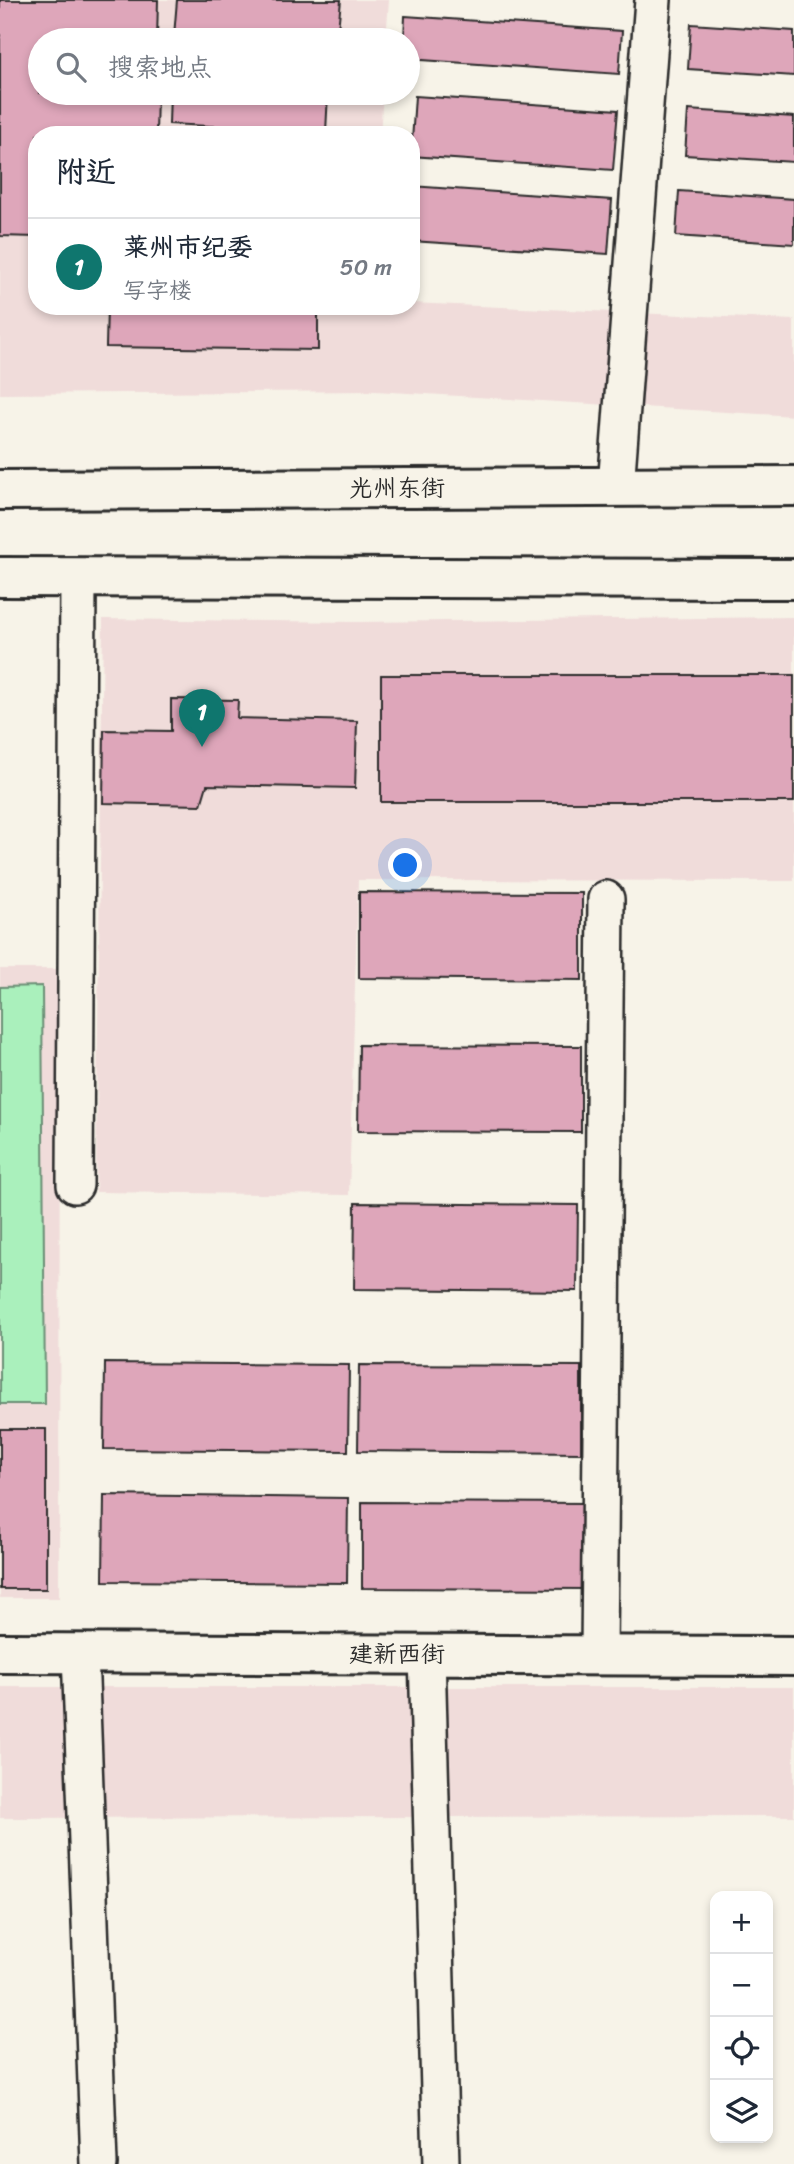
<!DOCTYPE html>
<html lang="zh">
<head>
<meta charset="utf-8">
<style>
	body { margin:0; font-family:Sriracha,"LXGW WenKai TC",sans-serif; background:#f2f2f3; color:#1f2937 }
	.controls { position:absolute; right:21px; bottom:21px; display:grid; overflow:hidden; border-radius:14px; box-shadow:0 4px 10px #0003 }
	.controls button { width:63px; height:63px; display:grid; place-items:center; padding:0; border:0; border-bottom:2px solid #e0e1e3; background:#fff; color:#1f2937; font:35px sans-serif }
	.you { position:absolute; left:406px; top:866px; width:24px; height:24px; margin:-18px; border:5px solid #fff; border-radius:50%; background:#1a73e8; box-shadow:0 0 0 10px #1a73e833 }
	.badge { display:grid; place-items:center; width:46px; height:46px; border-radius:50%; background:#0f766e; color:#fff; font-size:23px; font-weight:700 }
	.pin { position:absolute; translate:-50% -58px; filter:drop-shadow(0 2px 4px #0008) }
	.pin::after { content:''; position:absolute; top:37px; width:24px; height:21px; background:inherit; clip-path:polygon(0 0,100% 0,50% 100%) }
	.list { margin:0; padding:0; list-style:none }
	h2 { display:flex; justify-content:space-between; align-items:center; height:91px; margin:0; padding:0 28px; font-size:30px }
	h2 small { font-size:23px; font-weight:400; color:#747a83 }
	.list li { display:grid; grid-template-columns:46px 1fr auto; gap:21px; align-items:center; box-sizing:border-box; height:98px; padding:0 28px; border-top:2px solid #e0e1e3 }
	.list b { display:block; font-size:26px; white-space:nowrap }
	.list p { margin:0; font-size:23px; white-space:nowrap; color:#747a83 }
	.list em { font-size:23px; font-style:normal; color:#747a83 }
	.icon { flex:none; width:38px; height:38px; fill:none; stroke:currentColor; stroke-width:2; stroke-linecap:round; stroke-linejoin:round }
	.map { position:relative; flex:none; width:794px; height:2164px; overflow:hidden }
	.search { position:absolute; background:#fff; box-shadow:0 4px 10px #0003; left:28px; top:28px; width:392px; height:77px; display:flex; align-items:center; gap:18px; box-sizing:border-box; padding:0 24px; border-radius:38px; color:#747a83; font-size:26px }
	.panel { position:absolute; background:#fff; box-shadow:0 4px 10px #0003; left:28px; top:126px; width:392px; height:189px; border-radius:28px }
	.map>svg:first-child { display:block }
</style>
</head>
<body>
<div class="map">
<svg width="794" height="2164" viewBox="0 0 794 2164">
	<rect width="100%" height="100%" fill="#f7f3e8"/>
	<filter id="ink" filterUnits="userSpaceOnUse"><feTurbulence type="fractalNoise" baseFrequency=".0143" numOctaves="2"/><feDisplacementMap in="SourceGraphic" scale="14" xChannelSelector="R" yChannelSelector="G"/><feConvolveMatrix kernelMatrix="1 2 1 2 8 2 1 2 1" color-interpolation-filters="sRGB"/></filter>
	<g filter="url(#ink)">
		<!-- built -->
		<g fill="#f0dcda">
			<polygon points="0,0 389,0 386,40 40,40 40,93 383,93 380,135 37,135 37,306 411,306 411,303 794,320 794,416 375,391 0,394"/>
			<polygon points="794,617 794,881 358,880 349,1195 96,1192 103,619 357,622"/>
			<polygon points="0,969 60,969 59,1598 0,1598"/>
			<polygon points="0,1687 794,1687 794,1816 0,1818"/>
		</g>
		<!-- green -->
		<polygon fill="#aaf0bc" stroke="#6a8e74" stroke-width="2" points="42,986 45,1404 0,1404 0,987"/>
		<!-- building -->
		<g fill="#dea6ba" stroke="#2b2b2b" stroke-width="2">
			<polygon points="0,0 158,0 157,40 40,40 40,93 157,93 156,135 37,135 37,237 0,236"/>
			<polygon points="177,0 341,0 337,40 221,40 174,36"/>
			<polygon points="405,16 622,31 619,74 408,59 408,40 404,40"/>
			<polygon points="691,24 794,31 794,76 688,69"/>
			<polygon points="170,93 328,93 326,132 169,124"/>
			<polygon points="415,96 618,110 613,170 411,156"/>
			<polygon points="688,110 794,117 794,162 685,155"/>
			<polygon points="411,186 612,200 608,254 411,241"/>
			<polygon points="679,191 794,199 794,244 676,236"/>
			<polygon points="107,306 318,306 318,350 106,347"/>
			<rect x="381" y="675" width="413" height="127"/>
			<polygon points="171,699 238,700 237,718 357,721 355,788 207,785 201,805 103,803 104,730 171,731"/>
			<polygon points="359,892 582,893 582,980 359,978"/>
			<polygon points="359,1045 581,1046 581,1132 358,1131"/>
			<polygon points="355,1203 578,1205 577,1291 354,1289"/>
			<polygon points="105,1363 349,1365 348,1451 104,1449"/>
			<polygon points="359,1365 581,1366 581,1453 358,1451"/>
			<rect x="0" y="1429" width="46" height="160"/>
			<polygon points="104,1495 348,1498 347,1583 103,1581"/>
			<polygon points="362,1502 585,1503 585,1589 362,1588"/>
		</g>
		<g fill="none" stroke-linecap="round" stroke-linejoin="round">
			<defs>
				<g id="minor">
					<polyline points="616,487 653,0"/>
					<polyline points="75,1185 78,578"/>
					<polyline points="80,1653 99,2164"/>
					<polyline points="427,1654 441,2164"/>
					<polyline points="599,1654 606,899"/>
				</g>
				<polyline id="tertiary" points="0,1653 794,1656"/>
				<g id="secondary">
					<polyline points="0,490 794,486"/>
					<polyline points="0,577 794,579"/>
				</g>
			</defs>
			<!-- minor casing -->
			<use href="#minor" stroke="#2b2b2b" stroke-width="40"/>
			<!-- tertiary casing -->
			<use href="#tertiary" stroke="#2b2b2b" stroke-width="44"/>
			<!-- secondary casing -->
			<use href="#secondary" stroke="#2b2b2b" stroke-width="44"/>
			<!-- minor -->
			<use href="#minor" stroke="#f7f3e8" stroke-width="35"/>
			<!-- tertiary -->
			<use href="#tertiary" stroke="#f7f3e8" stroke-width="38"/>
			<!-- secondary -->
			<use href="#secondary" stroke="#f7f3e8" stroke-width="38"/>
		</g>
	</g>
	<g text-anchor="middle" stroke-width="7" stroke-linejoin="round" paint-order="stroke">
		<!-- street labels -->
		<g font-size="24" fill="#2b2b2b" stroke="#f7f3e8">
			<text x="397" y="496">光州东街</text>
			<text x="397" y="1662">建新西街</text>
		</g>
	</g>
</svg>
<div class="controls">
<button>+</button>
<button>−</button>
<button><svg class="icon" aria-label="locate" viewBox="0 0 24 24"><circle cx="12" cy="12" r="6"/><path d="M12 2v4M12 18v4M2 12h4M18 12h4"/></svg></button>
<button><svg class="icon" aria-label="layers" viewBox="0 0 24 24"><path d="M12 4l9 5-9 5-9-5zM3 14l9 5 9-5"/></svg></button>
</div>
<div class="you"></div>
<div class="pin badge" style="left:202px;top:747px">1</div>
<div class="search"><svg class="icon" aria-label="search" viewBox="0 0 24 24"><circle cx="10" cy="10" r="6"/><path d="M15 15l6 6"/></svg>搜索地点</div>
<section class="panel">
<h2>附近<small></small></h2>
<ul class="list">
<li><span class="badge">1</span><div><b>莱州市纪委</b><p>写字楼</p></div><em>50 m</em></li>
</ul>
</section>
</div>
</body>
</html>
